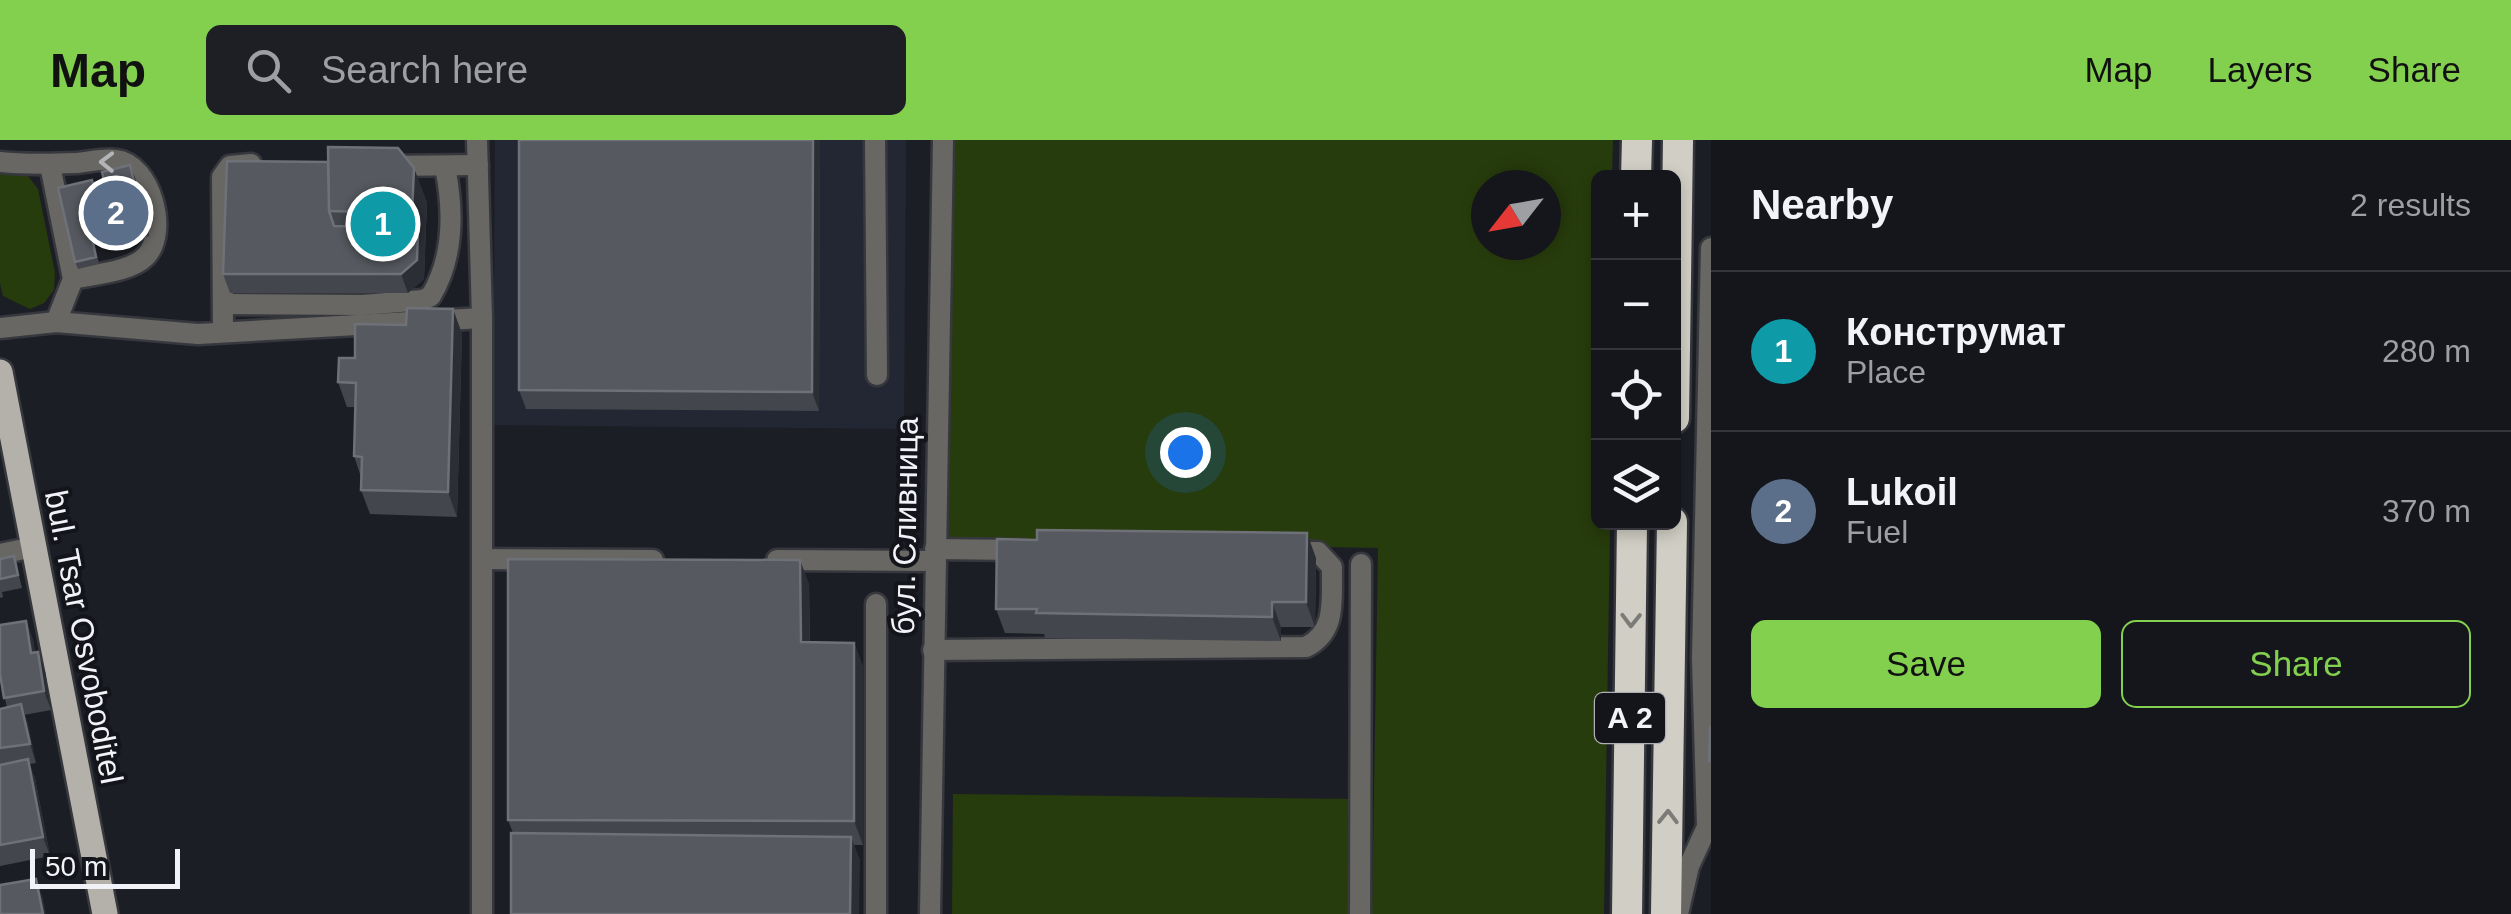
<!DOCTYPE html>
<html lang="en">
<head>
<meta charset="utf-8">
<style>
	body { margin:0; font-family:Arial,sans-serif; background:#1e1f25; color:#f1f3f6 }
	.controls { position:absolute; right:30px; top:30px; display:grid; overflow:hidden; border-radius:15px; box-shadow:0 5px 15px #0003 }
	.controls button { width:90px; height:90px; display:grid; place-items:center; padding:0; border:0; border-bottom:2px solid #34353b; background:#15161c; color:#f1f3f6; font:50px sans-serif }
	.compass { position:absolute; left:1471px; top:30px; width:90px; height:90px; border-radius:50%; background:#15161c; box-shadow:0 5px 15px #0003; rotate:239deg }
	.scale { position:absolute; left:30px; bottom:25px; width:150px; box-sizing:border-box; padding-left:10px; border:5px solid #f1f3f8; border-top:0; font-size:28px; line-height:35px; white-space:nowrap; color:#f1f3f8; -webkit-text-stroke:8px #13151b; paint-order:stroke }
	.you { position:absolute; left:1185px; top:312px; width:35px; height:35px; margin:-25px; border:8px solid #fff; border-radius:50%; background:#1a73e8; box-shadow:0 0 0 15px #1a73e833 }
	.badge { display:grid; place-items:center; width:65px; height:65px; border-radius:50%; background:#83d04f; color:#fff; font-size:32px; font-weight:700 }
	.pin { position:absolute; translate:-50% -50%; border:5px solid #fff; box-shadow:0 2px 10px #0006 }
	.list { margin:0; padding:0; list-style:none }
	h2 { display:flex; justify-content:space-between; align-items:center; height:130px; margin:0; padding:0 40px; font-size:42px }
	h2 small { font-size:32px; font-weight:400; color:#9d9fa3 }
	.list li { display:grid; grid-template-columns:65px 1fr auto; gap:30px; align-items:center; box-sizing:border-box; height:160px; padding:0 40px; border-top:2px solid #34353b }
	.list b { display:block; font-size:38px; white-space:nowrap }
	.list p { margin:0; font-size:32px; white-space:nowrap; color:#9d9fa3 }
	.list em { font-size:32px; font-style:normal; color:#9d9fa3 }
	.actions { display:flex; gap:20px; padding:30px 40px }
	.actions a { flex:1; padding:22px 0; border:2px solid #83d04f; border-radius:15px; text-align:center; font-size:35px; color:#83d04f }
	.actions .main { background:#83d04f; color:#111 }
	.icon { flex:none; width:55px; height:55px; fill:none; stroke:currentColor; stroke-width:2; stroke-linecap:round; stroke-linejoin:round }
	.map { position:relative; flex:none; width:1711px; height:774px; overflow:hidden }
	header { display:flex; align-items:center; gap:60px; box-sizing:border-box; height:140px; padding:0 50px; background:#83d04f; color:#111 }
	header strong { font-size:48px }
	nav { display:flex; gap:55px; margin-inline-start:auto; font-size:35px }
	.search { width:700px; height:90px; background:#1e1f25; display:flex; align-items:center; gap:25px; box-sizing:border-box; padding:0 35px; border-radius:15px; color:#9d9fa3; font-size:38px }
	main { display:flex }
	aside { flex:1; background:#15161c }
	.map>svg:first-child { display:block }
</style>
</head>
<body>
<header>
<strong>Map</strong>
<div class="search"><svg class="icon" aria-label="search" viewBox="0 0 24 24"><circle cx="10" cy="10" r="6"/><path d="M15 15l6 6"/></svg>Search here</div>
<nav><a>Map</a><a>Layers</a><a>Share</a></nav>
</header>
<main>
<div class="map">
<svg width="1711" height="774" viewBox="0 0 1711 774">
	<rect width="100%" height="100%" fill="#1c1e25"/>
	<!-- built -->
	<polygon fill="#232733" points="495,0 906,0 904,289 493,285"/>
	<!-- green -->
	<g fill="#273c0c" fill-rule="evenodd">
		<path d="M942,0H1613L1612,37L1598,38V382L1610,383L1604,774H1372L1378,408L941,400ZM1486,45H1546V105H1486Z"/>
		<polygon points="0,34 27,35 38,49 55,133 54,150 44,163 30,169 3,156 0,143"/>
		<polygon points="953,654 1353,659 1352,774 952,774"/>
	</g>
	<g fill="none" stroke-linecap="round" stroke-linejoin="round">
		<defs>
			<g id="minor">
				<polyline points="477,0 482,178 482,774"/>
				<polyline points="875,0 877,235"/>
				<path d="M0,22C26,25 51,24 77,23C89,22 104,18 116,20C151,24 169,92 146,116C131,132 94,134 73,139"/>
				<polyline points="50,25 73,139 56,182"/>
				<polyline points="385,26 478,25"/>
				<path d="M225,164L363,165L423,160L431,156C454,117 454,71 445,27"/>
				<polyline points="0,188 56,182 198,194 482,178"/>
				<polyline points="223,190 222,37 230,26 251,24"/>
				<polyline points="935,409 1023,410"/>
				<polyline points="0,414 34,407"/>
				<polyline points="483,419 653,420"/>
				<polyline points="777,420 935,421"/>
				<path d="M933,510L1306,507C1338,491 1331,458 1332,427L1318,412H1287"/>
				<polyline points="876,774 876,464"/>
				<polyline points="930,774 943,0"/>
				<polyline points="1360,774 1361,424"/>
				<polyline points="1678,774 1689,726 1707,687 1702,519 1711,108"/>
			</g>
			<polyline id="major" points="0,232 105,774"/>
			<g id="highway">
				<polyline points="1636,38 1637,0"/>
				<polyline points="1674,278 1678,0"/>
				<polyline points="1627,774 1632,382"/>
				<polyline points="1666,774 1672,382"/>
			</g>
		</defs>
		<!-- minor casing -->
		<use href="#minor" stroke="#36383e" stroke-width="25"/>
		<!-- major casing -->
		<use href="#major" stroke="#36383e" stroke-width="30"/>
		<!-- highway casing -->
		<use href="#highway" stroke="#36383e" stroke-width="35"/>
		<!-- minor -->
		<use href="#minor" stroke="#686763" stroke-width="20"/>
		<!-- major -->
		<use href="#major" stroke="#b3b1a9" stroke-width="25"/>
		<!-- highway -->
		<use href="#highway" stroke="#d1cfc5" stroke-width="30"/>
	</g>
	<!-- wall -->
	<g fill="#43464d">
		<polygon points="820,0 819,271 526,269 519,250"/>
		<polygon points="227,21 427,62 424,139 408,153 230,153 223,134"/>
		<polygon points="130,25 135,38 149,96 120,103 117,94 93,99 99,124 78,129 75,122 95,46 98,58 108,56"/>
		<polygon points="453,169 462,194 457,377 370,374 361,350 361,337 354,316 355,267 347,267 338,242 355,218 406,185"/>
		<polygon points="14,416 22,448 2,452 3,457 0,458 0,419"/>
		<polygon points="1316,418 1315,487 1281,487 1281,501 1045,498 1044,494 1005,493 996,469"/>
		<polygon points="800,420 809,445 810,503 854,503 863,527 863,705 854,705 860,721 513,693 508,680"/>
		<polygon points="26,481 33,500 35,512 38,512 45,531 51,570 24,575 36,623 29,624 35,638 50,716 0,726 0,569 7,567 0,539 0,485"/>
	</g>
	<!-- shaded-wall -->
	<g fill="#2c2e35">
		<polygon points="813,0 820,0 819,271 812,252"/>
		<polygon points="130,25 135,38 149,96 144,83"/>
		<polygon points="414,28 427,62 424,139 408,153 401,134 418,88 412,73"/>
		<polygon points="453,169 462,194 457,377 448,352"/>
		<polygon points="1307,393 1316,418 1315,487 1306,462"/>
		<polygon points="800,420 809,445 810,527 801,502"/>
		<polygon points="1272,462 1281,487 1281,501 1272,477"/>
		<polygon points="26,481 33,500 38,532 31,513"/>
		<polygon points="854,503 863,527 863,705 854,681"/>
		<polygon points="38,512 45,531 51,570 44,551"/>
		<polygon points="21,564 28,583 36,623 30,604"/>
		<polygon points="28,619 35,638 50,716 43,697"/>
		<polygon points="851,697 860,721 859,774 850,774"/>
		<polygon points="36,739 43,758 46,774 43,774"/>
	</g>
	<!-- building -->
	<g fill="#56595f" stroke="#6e7177" stroke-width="2.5">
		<polygon points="519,0 813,0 812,252 519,250"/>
		<polygon points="328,7 398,8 414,28 412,73 329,71"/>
		<polygon points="227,21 328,22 329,71 334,86 418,88 417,120 401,134 223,134"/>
		<polygon points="130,25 144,83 115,90 102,32"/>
		<polygon points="92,40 97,58 108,56 115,87 91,93 96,117 75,122 58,48"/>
		<polygon points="407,168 453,169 448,352 361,350 362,317 354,316 356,243 338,242 339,218 355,218 355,184 406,185"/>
		<polygon points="1037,390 1307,393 1306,462 1272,462 1272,477 1036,473 1037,469 996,469 997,399 1037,400"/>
		<polygon points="14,416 18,435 0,439 0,419"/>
		<polygon points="508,419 800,420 801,502 854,503 854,681 508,680"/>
		<polygon points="26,481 31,513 38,512 44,551 4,558 0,534 0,485"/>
		<polygon points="21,564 30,604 0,608 0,569"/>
		<polygon points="1710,587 1711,587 1711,621 1709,621"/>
		<polygon points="28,619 43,697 0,705 0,625"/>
		<polygon points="511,693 851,697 850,774 511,774"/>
		<polygon points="36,739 43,774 0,774 0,745"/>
	</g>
	<!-- one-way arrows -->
	<defs><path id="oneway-chevron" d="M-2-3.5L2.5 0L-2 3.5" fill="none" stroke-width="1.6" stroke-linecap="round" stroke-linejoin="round" transform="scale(2.5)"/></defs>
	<use stroke="#b3b4b5" href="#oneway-chevron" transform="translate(107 22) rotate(-179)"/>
	<g stroke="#7c7b78">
		<use href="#oneway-chevron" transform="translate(1631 480) rotate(91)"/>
		<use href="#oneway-chevron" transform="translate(1668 677) rotate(-89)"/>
	</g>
	<g text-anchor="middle" stroke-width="8" stroke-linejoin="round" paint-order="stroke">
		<!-- shield labels -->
		<rect fill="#13151b" stroke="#aeb0b6" stroke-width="2.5" x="1595" y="553" width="70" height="50" rx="8"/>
		<g font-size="30" font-weight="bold" fill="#f1f3f8">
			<text x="1630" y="588">A 2</text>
		</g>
		<!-- street labels -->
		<g font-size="32" fill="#f1f3f8" stroke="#13151b">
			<text transform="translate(905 386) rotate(-89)" y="11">бул. Сливница</text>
			<text transform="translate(84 497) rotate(79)" y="11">bul. Tsar Osvoboditel</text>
		</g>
	</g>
</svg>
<div class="controls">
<button>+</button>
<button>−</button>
<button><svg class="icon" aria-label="locate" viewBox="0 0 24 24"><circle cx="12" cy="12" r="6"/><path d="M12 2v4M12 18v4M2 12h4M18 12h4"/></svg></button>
<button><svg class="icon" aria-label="layers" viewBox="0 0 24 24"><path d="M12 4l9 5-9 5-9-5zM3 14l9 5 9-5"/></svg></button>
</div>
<svg class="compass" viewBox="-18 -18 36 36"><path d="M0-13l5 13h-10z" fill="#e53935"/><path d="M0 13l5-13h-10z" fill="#9d9fa3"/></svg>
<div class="scale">50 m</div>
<div class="you"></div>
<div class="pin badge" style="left:383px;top:84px;background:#0f9aa8">1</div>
<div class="pin badge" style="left:116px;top:73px;background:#5c6f8a">2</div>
</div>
<aside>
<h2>Nearby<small>2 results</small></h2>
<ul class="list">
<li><span class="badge" style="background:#0f9aa8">1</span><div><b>Конструмат</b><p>Place</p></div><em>280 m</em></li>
<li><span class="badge" style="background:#5c6f8a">2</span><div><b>Lukoil</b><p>Fuel</p></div><em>370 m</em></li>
</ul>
<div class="actions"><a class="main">Save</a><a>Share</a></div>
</aside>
</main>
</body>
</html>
